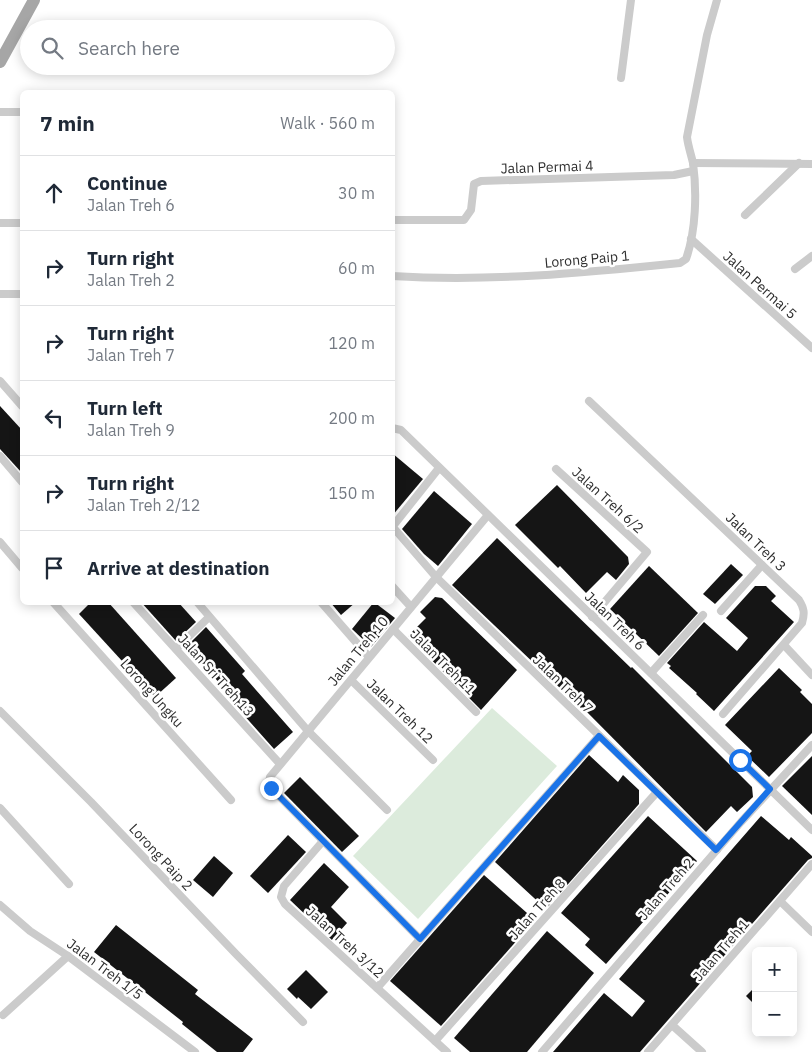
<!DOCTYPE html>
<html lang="en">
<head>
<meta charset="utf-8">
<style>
	body { margin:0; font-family:"IBM Plex Sans",sans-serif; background:#f2f2f3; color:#1f2937 }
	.controls { position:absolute; right:15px; bottom:15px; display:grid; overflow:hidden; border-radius:8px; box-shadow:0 2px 12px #0003 }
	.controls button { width:45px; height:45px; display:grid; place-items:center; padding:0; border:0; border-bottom:1px solid #e0e1e3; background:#fff; color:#1f2937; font:25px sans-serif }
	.stop { position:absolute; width:15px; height:15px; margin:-11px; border:4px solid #1a73e8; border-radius:50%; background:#fff }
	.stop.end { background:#1a73e8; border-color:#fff; box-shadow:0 1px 5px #0008 }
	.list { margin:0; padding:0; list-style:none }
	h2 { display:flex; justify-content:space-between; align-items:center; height:65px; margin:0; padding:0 20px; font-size:21px }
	h2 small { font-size:16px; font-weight:400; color:#747a83 }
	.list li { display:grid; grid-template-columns:32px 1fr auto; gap:15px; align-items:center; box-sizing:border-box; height:75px; padding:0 20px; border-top:1px solid #e0e1e3 }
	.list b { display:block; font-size:19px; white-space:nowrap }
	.list p { margin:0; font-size:16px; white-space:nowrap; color:#747a83 }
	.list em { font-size:16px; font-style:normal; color:#747a83 }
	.icon { flex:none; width:28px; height:28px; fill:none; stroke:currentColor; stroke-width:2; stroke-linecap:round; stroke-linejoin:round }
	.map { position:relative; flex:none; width:812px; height:1052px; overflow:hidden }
	.search { position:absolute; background:#fff; box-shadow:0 2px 12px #0003; left:20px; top:20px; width:375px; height:55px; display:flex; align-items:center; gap:12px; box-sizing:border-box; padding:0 18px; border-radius:28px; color:#747a83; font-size:19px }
	.panel { position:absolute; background:#fff; box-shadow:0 2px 12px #0003; left:20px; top:90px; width:375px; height:515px; border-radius:8px }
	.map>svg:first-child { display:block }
</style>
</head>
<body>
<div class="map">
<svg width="812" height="1052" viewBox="0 0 812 1052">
	<rect width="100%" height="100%" fill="#fff"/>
	<!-- green -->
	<polygon fill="#dcebdc" points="492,708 557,766 418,919 353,856"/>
	<!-- building -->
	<g fill="#151515">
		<polygon points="0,406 22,430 22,473 0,449"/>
		<polygon points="392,453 423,479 392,516"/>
		<polygon points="557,485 628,557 629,564 616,580 607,572 586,593 560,566 558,568 515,525"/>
		<polygon points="434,491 472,524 438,566 424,554 402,529"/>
		<polygon points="497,538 631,668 632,667 752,787 753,797 737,812 731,806 706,832 582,707 581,708 452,585"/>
		<polygon points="731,564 743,575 715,604 703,594"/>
		<polygon points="649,566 698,613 659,656 610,609"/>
		<polygon points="755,586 766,586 776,596 771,601 794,622 714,711 696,694 697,693 669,668 671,666 667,663 704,622 737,651 748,638 726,618"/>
		<polygon points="435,597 442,598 517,670 481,710 408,636 426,618 420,612"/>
		<polygon points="91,602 108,602 176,678 155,697 79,614"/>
		<polygon points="141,602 178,602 196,622 176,641"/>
		<polygon points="330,602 356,602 341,615"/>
		<polygon points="374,602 395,618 371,647 352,629"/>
		<polygon points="206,627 245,671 242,674 293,732 274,749 226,695 228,693 187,646"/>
		<polygon points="779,668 802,690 800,692 812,704 812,733 769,777 747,756 752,751 725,725"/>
		<polygon points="589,755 618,782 623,775 639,790 639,804 546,909 495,862"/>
		<polygon points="812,756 812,815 782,786"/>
		<polygon points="300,777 359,836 342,852 284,793"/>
		<polygon points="648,816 697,861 606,964 585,945 590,939 561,913"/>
		<polygon points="761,816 789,840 791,837 812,856 812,858 808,860 640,1052 553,1052 604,993 632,1017 645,1001 619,979"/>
		<polygon points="288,835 306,852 268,893 250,876"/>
		<polygon points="214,856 233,873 213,897 193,880"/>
		<polygon points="324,863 349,887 331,907 347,923 332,940 290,900"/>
		<polygon points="484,875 535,920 441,1026 390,981"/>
		<polygon points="116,925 198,990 195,994 253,1039 243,1052 217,1052 182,1024 183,1022 94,952"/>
		<polygon points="547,931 594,973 527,1052 470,1052 454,1038"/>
		<polygon points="306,970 328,992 311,1009 298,997 297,999 287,989"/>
		<polygon points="756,986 756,1006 746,996"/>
	</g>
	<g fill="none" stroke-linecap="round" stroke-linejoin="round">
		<!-- minor -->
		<g stroke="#cbcbcb" stroke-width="8">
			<polyline points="621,78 631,0"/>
			<polyline points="0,112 22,112"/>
			<polyline points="693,163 812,164"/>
			<polyline points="745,215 799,163"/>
			<polyline points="392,220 464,220 471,210 474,184 481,181 674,175 693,171"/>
			<polyline points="0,223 22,223"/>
			<polyline points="691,239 812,348"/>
			<polyline points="795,269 812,256"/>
			<path d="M392,276C489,282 584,273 680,263L686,259C696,231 697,192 693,163C691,154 688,146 687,137L707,35L717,0"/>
			<polyline points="0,294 22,294"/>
			<polyline points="0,381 22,406"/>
			<path d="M589,401L799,600C804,608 805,613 802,623L723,714"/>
			<polyline points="392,428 401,430 812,830"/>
			<polyline points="0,456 22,482"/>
			<polyline points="556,469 647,552 592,617"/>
			<polyline points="392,526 436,577 717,850"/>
			<polyline points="393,526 439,468"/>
			<polyline points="0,542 22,568"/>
			<polyline points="392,586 411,607"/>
			<polyline points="53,602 231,800"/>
			<polyline points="133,602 280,764"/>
			<polyline points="197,602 308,731 387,810"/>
			<polyline points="321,602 369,657"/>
			<polyline points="721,611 762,565"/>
			<polyline points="393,629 476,712"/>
			<polyline points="784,645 812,675"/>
			<polyline points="176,649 209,617"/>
			<polyline points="651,673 703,615"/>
			<polyline points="351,680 433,760"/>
			<polyline points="0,711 91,802 236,954 303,1022"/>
			<polyline points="0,808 69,884"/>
			<polyline points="323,841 284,886 281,897 285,904 447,1052"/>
			<polyline points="780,901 812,932"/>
			<polyline points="0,905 30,931 68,956 195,1052"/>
			<polyline points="420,939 271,788 269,782 270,777 488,515"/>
			<polyline points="377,988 599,736"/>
			<polyline points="3,1015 68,956"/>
			<polyline points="672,1025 702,1052"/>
			<polyline points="435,1041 657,792"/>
			<polyline points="542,1052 741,822 812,745"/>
			<polyline points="648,1052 812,864"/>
		</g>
		<!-- primary -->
		<polyline stroke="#a6a6a6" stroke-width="12" points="0,62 34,0"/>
	</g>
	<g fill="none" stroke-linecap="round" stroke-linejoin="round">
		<!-- route -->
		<polyline stroke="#1a73e8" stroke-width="6" points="271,788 420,939 599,736 716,850 770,789 740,760"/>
	</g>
	<g text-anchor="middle" stroke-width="5" stroke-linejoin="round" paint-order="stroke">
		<!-- street labels -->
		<g font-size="14" fill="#2e2e2e" stroke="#fff">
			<text transform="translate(547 167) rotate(-2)" y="5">Jalan Permai 4</text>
			<text transform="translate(587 259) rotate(-5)" y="5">Lorong Paip 1</text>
			<text transform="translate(760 285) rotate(42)" y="5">Jalan Permai 5</text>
			<text transform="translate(608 500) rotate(42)" y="5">Jalan Treh 6/2</text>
			<text transform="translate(756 542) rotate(44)" y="5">Jalan Treh 3</text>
			<text transform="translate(615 621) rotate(44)" y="5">Jalan Treh 6</text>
			<text transform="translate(358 651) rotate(-50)" y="5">Jalan Treh 10</text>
			<text transform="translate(443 662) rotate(45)" y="5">Jalan Treh 11</text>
			<text transform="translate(216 675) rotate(48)" y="5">Jalan Sri Treh 13</text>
			<text transform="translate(563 684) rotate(44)" y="5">Jalan Treh 7</text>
			<text transform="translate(152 693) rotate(48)" y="5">Lorong Ungku</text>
			<text transform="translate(400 711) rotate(44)" y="5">Jalan Treh 12</text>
			<text transform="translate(161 857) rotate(47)" y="5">Lorong Paip 2</text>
			<text transform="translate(666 889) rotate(-49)" y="5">Jalan Treh 2</text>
			<text transform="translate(537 909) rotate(-48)" y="5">Jalan Treh 8</text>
			<text transform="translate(345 942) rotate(42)" y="5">Jalan Treh 3/12</text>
			<text transform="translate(721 950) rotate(-49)" y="5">Jalan Treh 1</text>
			<text transform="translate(105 969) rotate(37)" y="5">Jalan Treh 1/5</text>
		</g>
	</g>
</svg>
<div class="controls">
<button>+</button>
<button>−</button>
</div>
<div class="stop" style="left:740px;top:760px"></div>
<div class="stop end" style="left:271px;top:788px"></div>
<div class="search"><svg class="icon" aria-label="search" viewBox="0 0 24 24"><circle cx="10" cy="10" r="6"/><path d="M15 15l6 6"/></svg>Search here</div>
<section class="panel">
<h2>7 min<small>Walk · 560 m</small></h2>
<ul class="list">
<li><svg class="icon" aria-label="ahead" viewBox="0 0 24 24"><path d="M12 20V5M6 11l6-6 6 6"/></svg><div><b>Continue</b><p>Jalan Treh 6</p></div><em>30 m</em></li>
<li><svg class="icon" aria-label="right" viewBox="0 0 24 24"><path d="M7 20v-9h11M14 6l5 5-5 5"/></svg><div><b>Turn right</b><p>Jalan Treh 2</p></div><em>60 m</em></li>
<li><svg class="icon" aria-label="right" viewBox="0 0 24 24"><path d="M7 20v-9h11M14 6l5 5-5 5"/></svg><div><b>Turn right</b><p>Jalan Treh 7</p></div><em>120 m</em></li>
<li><svg class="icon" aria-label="left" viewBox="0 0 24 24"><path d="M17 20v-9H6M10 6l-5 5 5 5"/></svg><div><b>Turn left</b><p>Jalan Treh 9</p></div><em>200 m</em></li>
<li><svg class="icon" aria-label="right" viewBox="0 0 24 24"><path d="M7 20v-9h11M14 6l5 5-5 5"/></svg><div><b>Turn right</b><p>Jalan Treh 2/12</p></div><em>150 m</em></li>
<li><svg class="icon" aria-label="arrive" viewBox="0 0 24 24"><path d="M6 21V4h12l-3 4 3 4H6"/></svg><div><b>Arrive at destination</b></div></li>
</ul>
</section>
</div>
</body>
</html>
